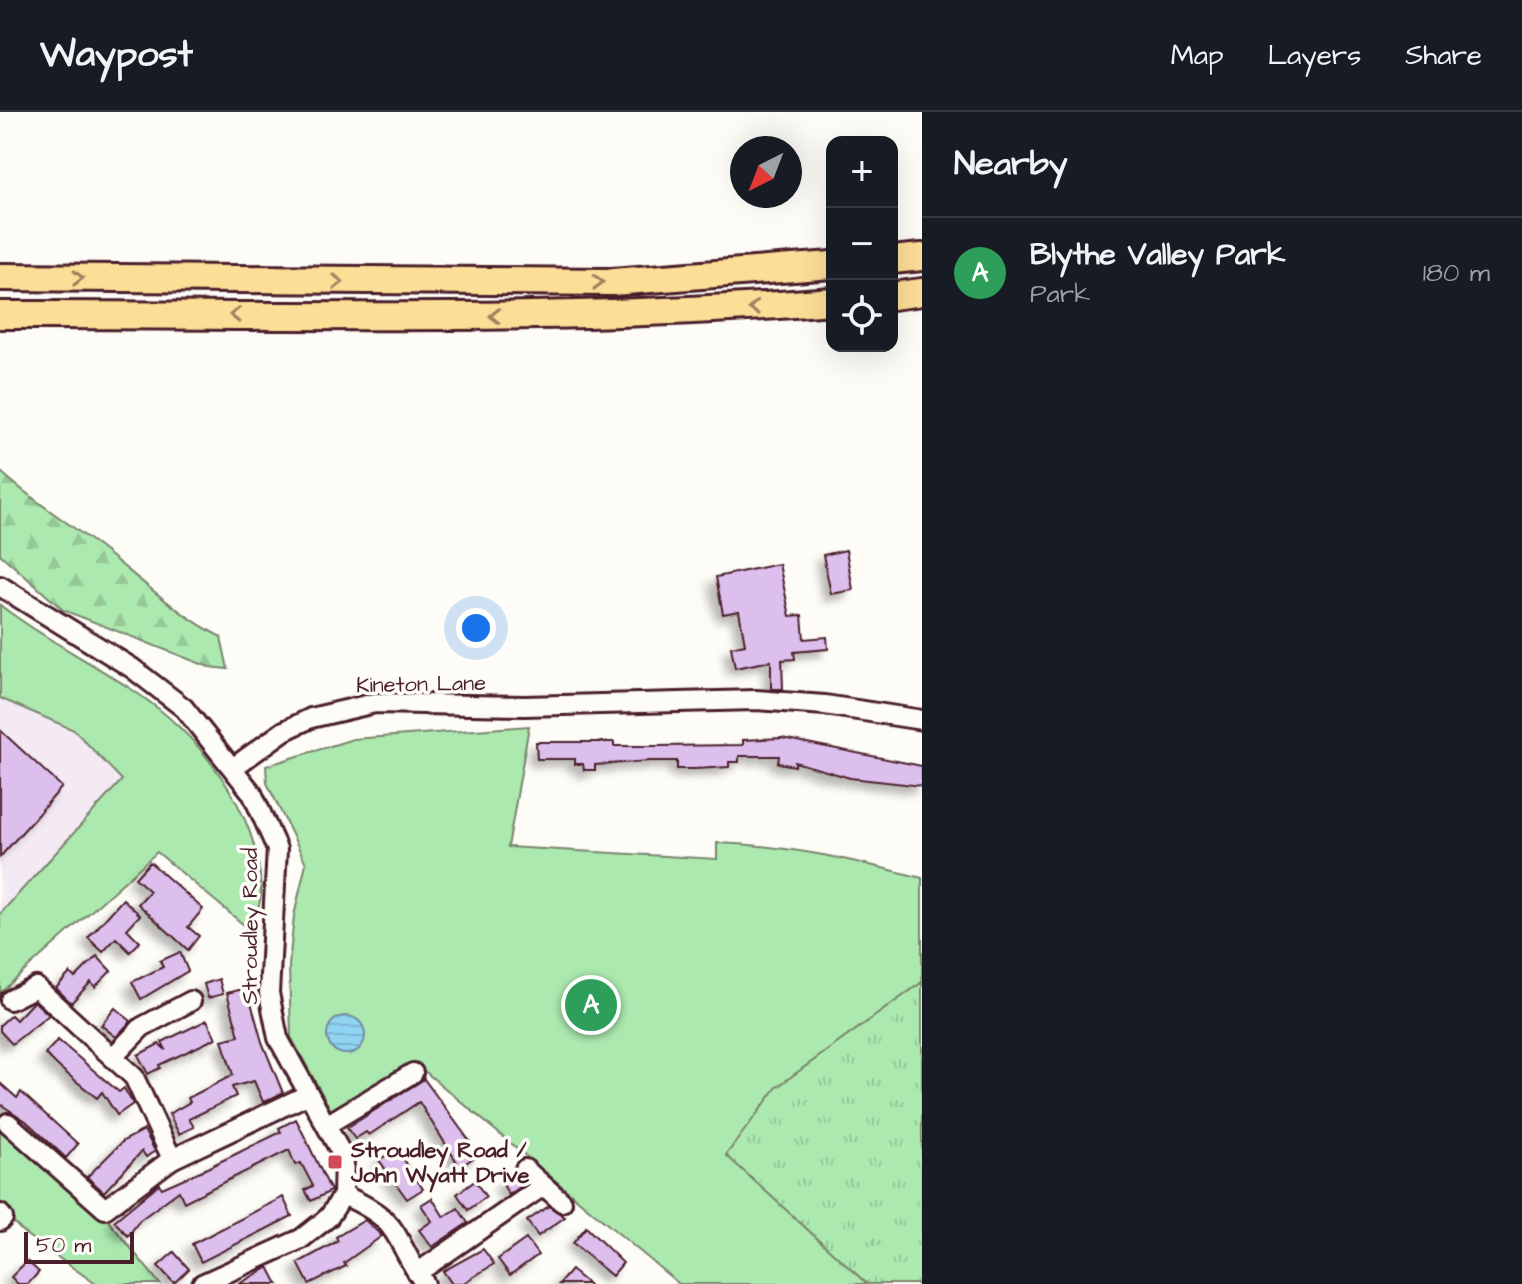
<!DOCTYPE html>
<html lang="en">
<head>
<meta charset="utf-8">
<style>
	body { margin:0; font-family:"Architects Daughter",sans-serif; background:#20242c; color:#f1f3f6 }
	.controls { position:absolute; right:24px; top:24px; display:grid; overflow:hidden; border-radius:16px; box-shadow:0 8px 32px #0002 }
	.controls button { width:72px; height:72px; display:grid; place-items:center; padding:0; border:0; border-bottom:2px solid #363941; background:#171b24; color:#f1f3f6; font:40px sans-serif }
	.compass { position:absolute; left:730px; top:24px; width:72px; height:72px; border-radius:50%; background:#171b24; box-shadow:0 8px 32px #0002; rotate:222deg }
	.scale { position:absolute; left:24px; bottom:20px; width:110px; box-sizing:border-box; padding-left:8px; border:4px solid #4a1f2b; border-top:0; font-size:22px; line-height:28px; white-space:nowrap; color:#4a1f2b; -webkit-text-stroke:6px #fdfcf7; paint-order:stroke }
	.you { position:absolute; left:476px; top:516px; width:28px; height:28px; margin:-20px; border:6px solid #fff; border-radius:50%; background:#1a73e8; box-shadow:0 0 0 12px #1a73e833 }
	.badge { display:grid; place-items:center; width:52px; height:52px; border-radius:50%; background:#8c9099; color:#fff; font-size:26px; font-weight:700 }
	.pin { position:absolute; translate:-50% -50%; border:4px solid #fff; box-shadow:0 2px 8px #0006 }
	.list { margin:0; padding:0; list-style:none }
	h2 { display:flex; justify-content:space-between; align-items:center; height:104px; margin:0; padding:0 32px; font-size:34px }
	h2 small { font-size:26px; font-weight:400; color:#9ea1a6 }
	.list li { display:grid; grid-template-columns:52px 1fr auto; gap:24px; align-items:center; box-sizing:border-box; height:112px; padding:0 32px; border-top:2px solid #363941 }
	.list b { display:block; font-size:30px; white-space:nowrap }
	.list p { margin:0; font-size:26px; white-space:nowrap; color:#9ea1a6 }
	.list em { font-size:26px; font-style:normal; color:#9ea1a6 }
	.icon { flex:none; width:44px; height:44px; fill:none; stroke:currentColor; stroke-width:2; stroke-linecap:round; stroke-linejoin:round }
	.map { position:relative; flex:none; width:922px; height:1172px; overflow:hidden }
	header { display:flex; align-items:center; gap:48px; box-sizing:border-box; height:112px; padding:0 40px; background:#171b24; border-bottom:2px solid #363941 }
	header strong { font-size:38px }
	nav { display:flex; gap:44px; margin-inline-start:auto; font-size:28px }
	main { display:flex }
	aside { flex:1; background:#171b24 }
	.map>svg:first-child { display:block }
</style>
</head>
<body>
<header>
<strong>Waypost</strong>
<nav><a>Map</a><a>Layers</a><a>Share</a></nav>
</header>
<main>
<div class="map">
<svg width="922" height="1172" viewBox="0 0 922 1172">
	<defs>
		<pattern id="grass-tufts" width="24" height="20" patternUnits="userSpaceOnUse" patternTransform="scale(2)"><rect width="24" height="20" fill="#abe9af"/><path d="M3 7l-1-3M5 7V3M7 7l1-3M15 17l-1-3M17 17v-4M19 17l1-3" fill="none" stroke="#95c797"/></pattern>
		<pattern id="forest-firs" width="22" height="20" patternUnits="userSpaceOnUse" patternTransform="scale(2)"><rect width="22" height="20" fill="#abe9af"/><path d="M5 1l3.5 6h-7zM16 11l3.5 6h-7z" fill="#95c797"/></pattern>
		<pattern id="water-rules" width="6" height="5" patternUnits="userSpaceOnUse" patternTransform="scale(2)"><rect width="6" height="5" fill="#90d3f2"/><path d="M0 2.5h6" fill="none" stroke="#7eb5d0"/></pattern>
		<filter id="shadow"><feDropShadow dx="-7" dy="7" stdDeviation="4" flood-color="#0004"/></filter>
	</defs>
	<rect width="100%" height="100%" fill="#fdfcf7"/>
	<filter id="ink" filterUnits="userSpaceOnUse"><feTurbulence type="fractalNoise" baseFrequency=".0125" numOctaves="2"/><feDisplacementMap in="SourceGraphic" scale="16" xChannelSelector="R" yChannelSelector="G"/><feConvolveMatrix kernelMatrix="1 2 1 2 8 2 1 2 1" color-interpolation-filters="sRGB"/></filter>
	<g filter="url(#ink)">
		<!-- built -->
		<polygon fill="#f3eaf4" points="0,586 74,618 122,668 0,802"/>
		<!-- grass -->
		<polygon fill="url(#grass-tufts)" stroke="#7a846d" stroke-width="2" points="922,870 922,1172 867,1172 725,1043 776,975"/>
		<!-- forest -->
		<path fill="url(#forest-firs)" stroke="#7a846d" stroke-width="2" d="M0,359C30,387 65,408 98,434C138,465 175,501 221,525L228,557L209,555L63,498L0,442Z"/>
		<!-- park -->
		<g fill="#abe9af" stroke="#7a846d" stroke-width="2">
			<path d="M0,493C42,526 90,549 134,579C198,621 259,698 261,778C262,791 254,807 251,819L157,740L0,881V802L122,668L74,618L0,586Z"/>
			<path d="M529,614L508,735L717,747V731C788,733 853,748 922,766V870L777,975L726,1043L867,1172H679L416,952L333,1002L291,925L289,854L294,804L306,751L267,671L266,654L353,627Z"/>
			<polygon points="0,1018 107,1107 160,1172 96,1172 25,1122 0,1097"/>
		</g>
		<!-- water -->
		<circle fill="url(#water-rules)" stroke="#748ba2" stroke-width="2" cx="346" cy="923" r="19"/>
		<!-- building -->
		<g fill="#dcbfed" stroke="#4a1f2b" stroke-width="2" filter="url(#shadow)">
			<polygon points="846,438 853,478 831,482 823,443"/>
			<polygon points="779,452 790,504 802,503 804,527 827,525 828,537 794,540 795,547 782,548 783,577 771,577 771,549 735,556 731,535 745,532 739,499 723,502 716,465"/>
			<polygon points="0,618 62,675 0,745"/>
			<polygon points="782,626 922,654 922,674 850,666 795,650 795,654 778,651 779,644 739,644 739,650 729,650 729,655 695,657 677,657 677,649 650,649 595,653 595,658 584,658 583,652 575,652 575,647 537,647 536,630 614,630 614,634 658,634 743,633 743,628"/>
			<polygon points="150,750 203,797 188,815 199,824 188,838 138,792 150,779 135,766"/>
			<polygon points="123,787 140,803 127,817 140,830 130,840 116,826 103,840 88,826"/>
			<polygon points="180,840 188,859 141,887 132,870 163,855 160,849"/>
			<polygon points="97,844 111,859 95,875 91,870 71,891 56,876 70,861 75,866"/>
			<polygon points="219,867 223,882 208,886 204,872"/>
			<polygon points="247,876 262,930 283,981 263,990 254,969 232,975 236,984 189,1007 194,1015 179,1022 169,1002 190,990 188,986 233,963 222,928 239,924 227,881"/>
			<polygon points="34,889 49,903 12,932 0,919 0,913 11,903 16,908"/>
			<polygon points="115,896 131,909 116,925 101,913"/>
			<polygon points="207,908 216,926 159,953 160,956 148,962 138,943 159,932 166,938 162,930"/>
			<polygon points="58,928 119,980 124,976 133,992 117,1003 102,980 97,986 60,956 45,942"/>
			<polygon points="424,967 479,1042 460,1055 419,990 369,1023 366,1020 355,1027 347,1016"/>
			<polygon points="0,971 17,986 21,980 78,1032 66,1046 26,1009 0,992"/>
			<polygon points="296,1007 331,1079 311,1089 305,1078 313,1074 301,1051 295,1053 289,1038 184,1090 179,1079 140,1108 128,1124 114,1109 159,1072 162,1076 205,1057 281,1020 279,1016"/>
			<polygon points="144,1018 155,1039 146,1045 142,1039 104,1080 87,1065 123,1029"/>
			<polygon points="397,1037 423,1077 407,1087 379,1048"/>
			<polygon points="515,1063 524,1072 509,1083 502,1071"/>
			<polygon points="475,1069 486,1085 468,1098 457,1082"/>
			<polygon points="283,1085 292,1104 201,1150 192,1132"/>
			<polygon points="432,1086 444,1105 458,1096 468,1111 432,1135 419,1118 432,1109 421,1093"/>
			<polygon points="549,1094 565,1105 538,1124 527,1109"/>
			<polygon points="365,1108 382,1124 344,1151 346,1154 309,1172 298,1151 338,1129 336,1125"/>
			<polygon points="586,1115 623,1151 612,1164 573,1131"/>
			<polygon points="526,1127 538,1143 510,1163 498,1147"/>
			<polygon points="483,1137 494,1152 462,1172 452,1172 443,1159"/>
			<polygon points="174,1140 189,1157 174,1171 158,1154"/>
			<polygon points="27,1149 39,1160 28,1172 18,1172 11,1165"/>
			<polygon points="269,1155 278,1172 239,1172"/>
			<polygon points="571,1158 588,1172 559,1172"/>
		</g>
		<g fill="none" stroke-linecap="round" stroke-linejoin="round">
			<defs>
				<g id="minor">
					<polyline points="0,474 132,556 184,596 252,681 277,737 269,881 278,926 344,1046 343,1083 329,1105 301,1127 202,1172"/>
					<polyline points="234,655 284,619 311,606 375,591 524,594 756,588 825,593 922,608"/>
					<polyline points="10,888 36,875 134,965 172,1047"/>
					<polyline points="113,945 142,915 191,889"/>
					<polyline points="8,1011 105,1097 172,1047 307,983"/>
					<polyline points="328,1012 413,961"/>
					<polyline points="525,1057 562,1090"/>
					<path d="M343,1083C405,1110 391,1125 425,1172"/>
					<polyline points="0,1102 3,1106 0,1109"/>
					<polyline points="417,1161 543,1074"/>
				</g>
				<g id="highway">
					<polyline points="892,148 922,145"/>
					<polyline points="0,165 612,170 832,153"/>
					<polyline points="892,184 922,180"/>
					<path d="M0,203C278,202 555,212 832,189"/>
				</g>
			</defs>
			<!-- minor casing -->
			<use href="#minor" stroke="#4a1f2b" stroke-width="24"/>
			<!-- highway casing -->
			<use href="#highway" stroke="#4a1f2b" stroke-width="32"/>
			<!-- minor -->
			<use href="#minor" stroke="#fdfcf7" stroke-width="18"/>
			<!-- highway -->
			<use href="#highway" stroke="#fcde96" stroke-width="26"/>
		</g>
		<!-- one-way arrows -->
		<defs><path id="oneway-chevron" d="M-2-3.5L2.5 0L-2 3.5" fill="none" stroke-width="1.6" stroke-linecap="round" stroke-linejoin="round" transform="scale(2)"/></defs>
		<g stroke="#a37e60">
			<use href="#oneway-chevron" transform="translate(78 166) rotate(1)"/>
			<use href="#oneway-chevron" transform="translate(338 170)"/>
			<use href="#oneway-chevron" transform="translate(598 170)"/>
			<use href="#oneway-chevron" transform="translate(754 196) rotate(175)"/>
			<use href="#oneway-chevron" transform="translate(235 203) rotate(-179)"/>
			<use href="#oneway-chevron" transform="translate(495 204) rotate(179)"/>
		</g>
	</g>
	<!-- markers -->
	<rect fill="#d1495b" stroke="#fdfcf7" stroke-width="3" x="327" y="1042" width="16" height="16" rx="4"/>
	<g text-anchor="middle" stroke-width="7" stroke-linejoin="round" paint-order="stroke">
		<!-- street labels -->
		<g font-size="22" fill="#4a1f2b" stroke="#fdfcf7">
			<text transform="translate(421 571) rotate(-1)" y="8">Kineton Lane</text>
			<text transform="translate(249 814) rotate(-90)" y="8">Stroudley Road</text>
		</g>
		<!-- poi labels -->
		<g font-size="22" font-weight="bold" fill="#4a1f2b" stroke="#fdfcf7" text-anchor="start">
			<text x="351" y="1045">Stroudley Road /<tspan x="351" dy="25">John Wyatt Drive</tspan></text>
		</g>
	</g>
</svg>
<div class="controls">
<button>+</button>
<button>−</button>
<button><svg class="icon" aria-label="locate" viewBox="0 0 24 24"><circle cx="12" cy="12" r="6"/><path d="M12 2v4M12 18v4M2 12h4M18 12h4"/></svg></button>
</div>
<svg class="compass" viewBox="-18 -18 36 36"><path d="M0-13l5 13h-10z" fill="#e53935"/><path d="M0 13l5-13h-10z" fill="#9ea1a6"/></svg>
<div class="scale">50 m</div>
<div class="you"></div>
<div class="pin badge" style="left:591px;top:893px;background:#2e9e5b">A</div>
</div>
<aside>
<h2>Nearby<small></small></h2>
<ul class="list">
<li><span class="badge" style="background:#2e9e5b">A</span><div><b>Blythe Valley Park</b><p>Park</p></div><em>180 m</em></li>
</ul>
</aside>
</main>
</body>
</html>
